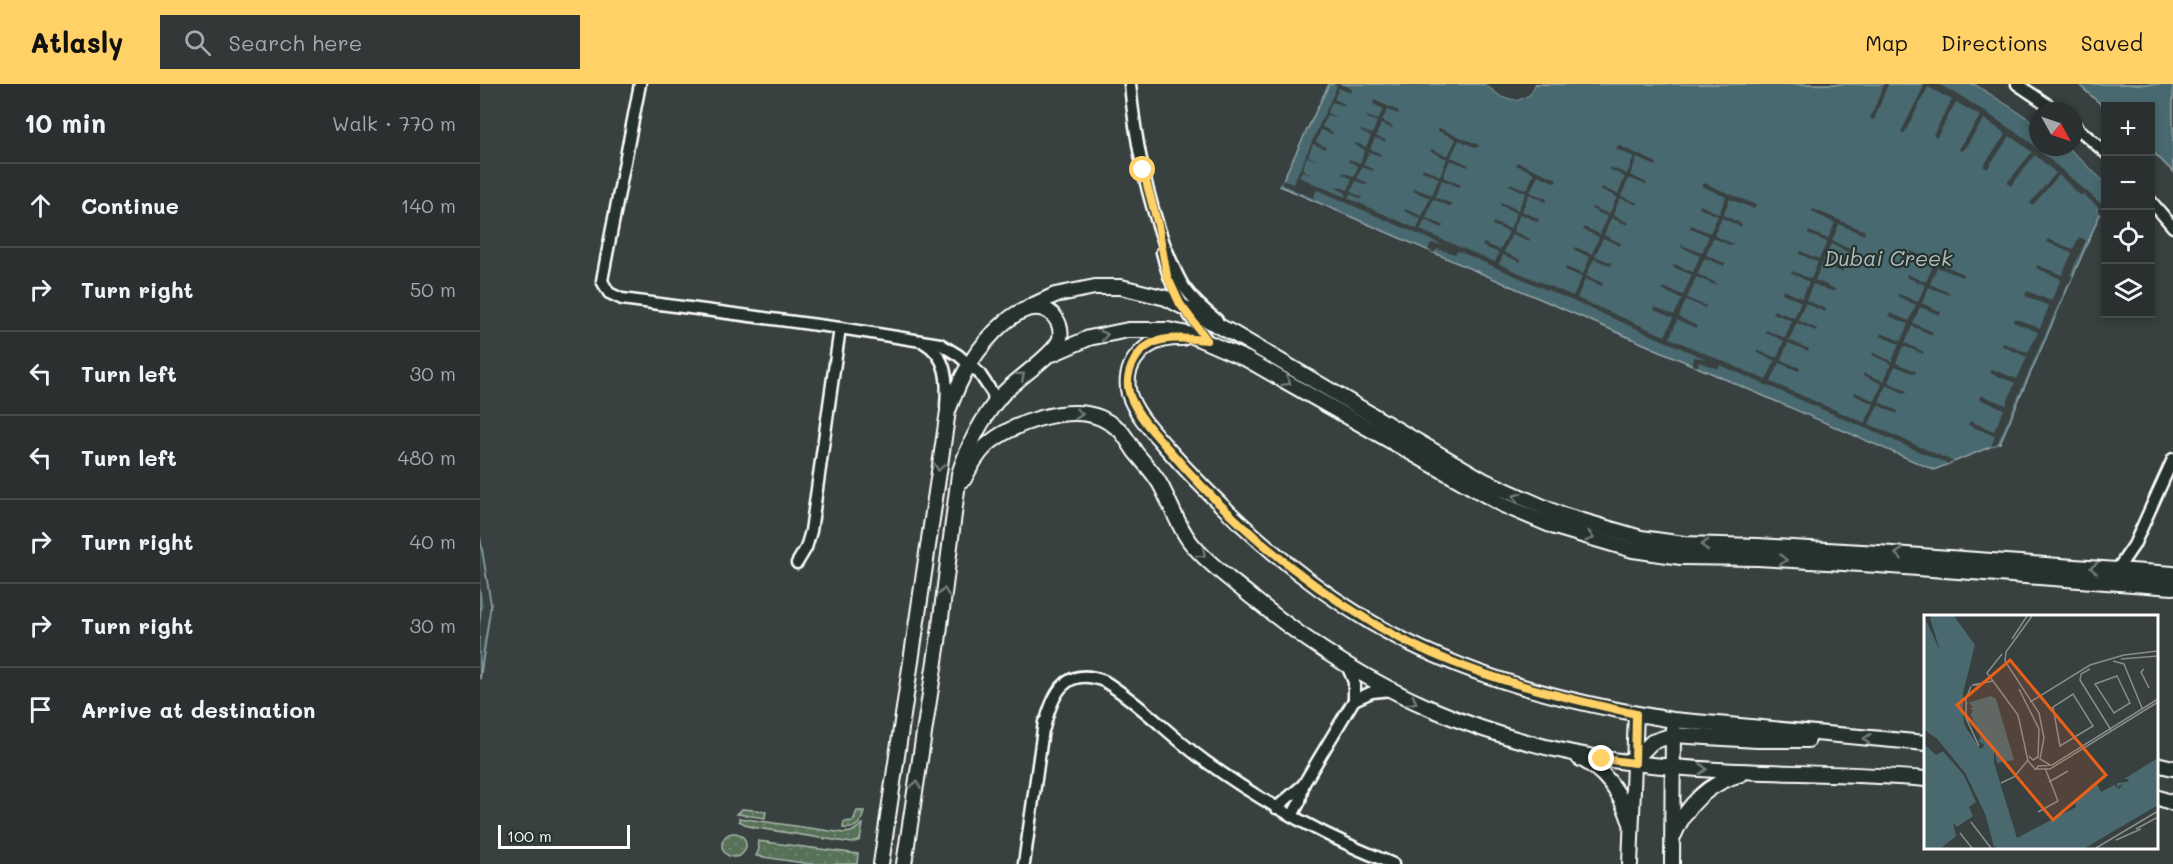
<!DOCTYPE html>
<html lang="en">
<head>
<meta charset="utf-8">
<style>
	body { margin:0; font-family:Mali,sans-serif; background:#323838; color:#f1f3f6 }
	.controls { position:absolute; right:18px; top:18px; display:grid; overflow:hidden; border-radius:0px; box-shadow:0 3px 9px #0003 }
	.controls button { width:54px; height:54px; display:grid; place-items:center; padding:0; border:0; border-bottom:2px solid #464b4c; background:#2a3030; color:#f1f3f6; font:30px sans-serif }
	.compass { position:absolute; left:1549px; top:18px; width:54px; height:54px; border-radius:50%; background:#2a3030; box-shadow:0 3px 9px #0003; rotate:130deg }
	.scale { position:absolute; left:18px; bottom:15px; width:132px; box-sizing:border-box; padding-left:6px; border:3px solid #fff; border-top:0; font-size:16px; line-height:21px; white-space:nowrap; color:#fff; -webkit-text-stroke:4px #26332d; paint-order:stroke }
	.stop { position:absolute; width:18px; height:18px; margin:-14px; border:4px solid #ffd166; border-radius:50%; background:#fff }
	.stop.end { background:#ffd166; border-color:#fff; box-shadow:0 2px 6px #0008 }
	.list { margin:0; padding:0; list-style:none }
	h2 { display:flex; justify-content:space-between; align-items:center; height:78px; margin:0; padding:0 24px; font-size:26px }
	h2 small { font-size:20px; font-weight:400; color:#a5a9ab }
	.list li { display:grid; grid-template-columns:39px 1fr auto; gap:18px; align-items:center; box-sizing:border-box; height:84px; padding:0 24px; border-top:2px solid #464b4c }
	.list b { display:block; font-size:22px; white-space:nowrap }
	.list em { font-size:20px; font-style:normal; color:#a5a9ab }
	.icon { flex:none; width:33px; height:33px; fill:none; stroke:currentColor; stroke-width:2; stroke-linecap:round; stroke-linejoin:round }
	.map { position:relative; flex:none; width:1693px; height:780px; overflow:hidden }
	header { display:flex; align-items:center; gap:36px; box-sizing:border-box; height:84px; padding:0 30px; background:#ffd166; color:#111 }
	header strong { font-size:28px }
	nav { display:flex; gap:33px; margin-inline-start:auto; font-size:21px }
	.search { width:420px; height:54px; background:#323838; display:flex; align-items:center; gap:15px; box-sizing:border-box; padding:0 21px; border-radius:0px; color:#a5a9ab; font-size:22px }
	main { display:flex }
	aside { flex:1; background:#2a3030 }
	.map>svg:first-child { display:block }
</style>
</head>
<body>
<header>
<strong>Atlasly</strong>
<div class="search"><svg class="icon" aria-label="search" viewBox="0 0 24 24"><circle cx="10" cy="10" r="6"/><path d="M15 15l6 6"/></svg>Search here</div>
<nav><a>Map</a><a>Directions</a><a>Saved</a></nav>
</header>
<main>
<aside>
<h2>10 min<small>Walk · 770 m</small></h2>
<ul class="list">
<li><svg class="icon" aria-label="ahead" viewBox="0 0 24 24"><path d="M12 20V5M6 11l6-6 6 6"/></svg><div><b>Continue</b></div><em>140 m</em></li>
<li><svg class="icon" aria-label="right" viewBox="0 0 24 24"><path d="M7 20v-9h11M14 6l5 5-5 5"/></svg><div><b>Turn right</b></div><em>50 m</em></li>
<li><svg class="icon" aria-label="left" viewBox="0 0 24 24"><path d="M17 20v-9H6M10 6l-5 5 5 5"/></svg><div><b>Turn left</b></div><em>30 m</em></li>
<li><svg class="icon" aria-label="left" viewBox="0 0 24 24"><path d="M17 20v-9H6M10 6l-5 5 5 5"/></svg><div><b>Turn left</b></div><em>480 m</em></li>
<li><svg class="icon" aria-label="right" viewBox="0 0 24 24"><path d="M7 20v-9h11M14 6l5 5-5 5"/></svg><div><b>Turn right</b></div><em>40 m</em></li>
<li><svg class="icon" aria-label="right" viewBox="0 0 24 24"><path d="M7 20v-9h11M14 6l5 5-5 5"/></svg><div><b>Turn right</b></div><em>30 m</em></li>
<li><svg class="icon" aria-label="arrive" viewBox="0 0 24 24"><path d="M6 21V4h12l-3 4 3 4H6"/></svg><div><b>Arrive at destination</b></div></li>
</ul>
</aside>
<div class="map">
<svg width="1693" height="780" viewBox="0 0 1693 780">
	<defs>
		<pattern id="grass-dots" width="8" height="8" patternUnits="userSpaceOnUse" patternTransform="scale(1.5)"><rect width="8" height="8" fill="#567158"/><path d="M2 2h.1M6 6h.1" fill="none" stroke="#6f8671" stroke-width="1.8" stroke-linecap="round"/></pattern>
	</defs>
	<rect width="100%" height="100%" fill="#384040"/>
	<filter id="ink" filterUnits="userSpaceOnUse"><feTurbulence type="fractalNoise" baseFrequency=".0167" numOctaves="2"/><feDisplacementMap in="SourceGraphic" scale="12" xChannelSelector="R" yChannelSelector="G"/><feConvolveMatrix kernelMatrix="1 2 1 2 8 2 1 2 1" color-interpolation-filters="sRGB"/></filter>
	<g filter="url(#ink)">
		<!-- grass -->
		<g fill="url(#grass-dots)" stroke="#aab8ac" stroke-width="1.5">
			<polygon points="262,725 286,727 285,734 257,730"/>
			<path d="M377,727H384C382,739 376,746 363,744L364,738L373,737Z"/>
			<polygon points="259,734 364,749 371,748 383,740 380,756 372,759 271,743 259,737"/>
			<circle cx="254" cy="761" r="12"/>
			<polygon points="278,757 378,770 377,780 330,780 276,772 279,765"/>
		</g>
		<!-- water -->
		<g fill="#49696f" stroke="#92a5a9" stroke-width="1.5">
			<polygon points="849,0 1005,0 1022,13 1038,16 1050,10 1055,0 1495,0 1558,40 1558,63 1588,63 1625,98 1626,111 1617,126 1620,130 1520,359 1454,386 800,102"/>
			<polygon points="1598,0 1693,0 1693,88 1671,66 1670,22 1625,24"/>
			<polygon points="0,452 11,520 0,596"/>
		</g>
		<!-- pier -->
		<g fill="#384040">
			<polygon points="853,0 860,0 872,5 871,9 859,4 854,15 865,20 864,22 852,18 847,29 858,34 847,31 842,43 853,48 852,50 841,46 836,58 846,63 845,65 833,60 828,72 839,77 827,73 822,85 833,92 822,87 819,93 865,113 866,109 856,104 857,102 868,106 872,95 862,90 863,88 874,93 878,82 868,77 869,75 880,79 885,66 875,61 876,59 886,63 891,52 881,48 881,46 892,50 897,38 887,34 887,32 898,36 903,25 893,20 894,16 919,27 918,30 907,26 902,37 913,42 912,44 901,40 896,52 906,56 906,58 895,54 890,65 901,70 900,72 889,68 883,81 894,85 893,87 882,83 877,94 888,99 887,101 876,97 871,108 882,113 881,115 870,110 868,114 937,145 941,135 924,127 925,125 942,132 950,114 933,107 934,104 952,111 959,94 942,87 943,84 960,92 967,75 950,67 951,65 968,72 976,55 958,47 959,44 999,61 997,64 979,56 971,73 989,81 988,83 970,76 963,93 981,101 979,103 962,96 955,113 972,120 971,123 953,115 946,134 963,141 962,144 945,136 940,146 1015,178 1019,169 1002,162 1004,159 1020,166 1029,148 1012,141 1013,138 1030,145 1037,129 1020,121 1021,118 1038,126 1046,109 1029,101 1030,99 1047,106 1054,89 1036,81 1037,78 1077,95 1076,99 1058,91 1050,108 1067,115 1066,118 1049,110 1042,127 1059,135 1058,138 1040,130 1033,147 1050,155 1049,157 1032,150 1024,168 1041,176 1040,178 1023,171 1019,180 1093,212 1102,193 1085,186 1086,183 1103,190 1110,173 1094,166 1095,163 1112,170 1119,153 1103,146 1104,143 1120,150 1128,133 1111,125 1112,123 1129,130 1137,113 1120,105 1121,103 1138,110 1145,93 1129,85 1130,83 1147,90 1154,73 1136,65 1138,61 1177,79 1176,82 1157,74 1150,91 1167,99 1166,101 1149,94 1141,112 1158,119 1157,121 1140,114 1133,131 1149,139 1148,141 1131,134 1124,151 1141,159 1140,162 1123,154 1115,172 1132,179 1131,182 1114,175 1106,192 1123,199 1122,202 1105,195 1097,214 1185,252 1193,234 1174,226 1175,223 1194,231 1202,215 1182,206 1183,203 1203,211 1212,191 1193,183 1194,180 1213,188 1220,172 1201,163 1202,161 1222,169 1229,152 1210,144 1211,141 1230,149 1238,132 1219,124 1220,121 1239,130 1246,113 1222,102 1224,99 1276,121 1274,125 1250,115 1243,131 1262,140 1261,143 1242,134 1234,151 1253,160 1252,162 1233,154 1226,171 1245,179 1244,182 1225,174 1217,190 1236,199 1235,201 1216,193 1207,214 1226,222 1225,224 1206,216 1199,233 1217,242 1216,244 1197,236 1190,254 1286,296 1295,277 1276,268 1277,266 1297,274 1304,257 1285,248 1286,246 1305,254 1312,237 1293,229 1294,226 1314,234 1321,218 1302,209 1303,206 1322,214 1329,198 1311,189 1312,187 1331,195 1338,178 1319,170 1320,167 1339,175 1347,158 1328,150 1329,147 1348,155 1355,139 1332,128 1333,125 1385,147 1384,151 1359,140 1352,157 1372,166 1370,169 1351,160 1343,177 1363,186 1362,188 1342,180 1335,196 1355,205 1354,208 1333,200 1326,216 1346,225 1345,228 1325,219 1318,236 1337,245 1336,247 1317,239 1309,256 1329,265 1328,267 1308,259 1301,276 1320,284 1319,287 1299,279 1291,298 1385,339 1394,320 1374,311 1375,308 1395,317 1402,300 1383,291 1384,289 1404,297 1411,280 1392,271 1393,269 1412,277 1419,260 1400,252 1401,249 1421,257 1428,240 1409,232 1410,229 1429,237 1436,221 1417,212 1419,210 1438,218 1445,201 1426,193 1427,190 1446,198 1453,182 1429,171 1431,167 1484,190 1482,193 1457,183 1450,200 1470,209 1469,211 1449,203 1442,219 1461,228 1460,231 1440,223 1433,239 1453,248 1452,251 1432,242 1425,259 1444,268 1443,270 1423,262 1416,279 1436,287 1435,290 1415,282 1408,298 1427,307 1426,310 1406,301 1399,318 1418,327 1417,330 1398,321 1389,340 1474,378 1468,380 1240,281 1238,285 1219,278 1217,283 1212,281 1214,273 1226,275 978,167 975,170 957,165 954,169 948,166 951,159 963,161 837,106 833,114 801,100 802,96 813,100 857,2"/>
			<polygon points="1005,0 1010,0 1024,10 1038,13 1047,8 1051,0 1055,0 1050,10 1038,16 1022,13"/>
			<polygon points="1404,0 1408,0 1394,36 1390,35"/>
			<polygon points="1442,0 1458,0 1484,14 1546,55 1620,119 1625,111 1626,117 1620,126 1622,131 1617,127 1618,123 1603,110 1601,112 1579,91 1553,121 1550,119 1576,89 1555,71 1531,102 1527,99 1552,68 1530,52 1507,85 1503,82 1526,50 1504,35 1482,68 1479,65 1500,32 1476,18 1457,53 1453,51 1472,16 1448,3 1424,50 1421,48 1444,2"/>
			<polygon points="1495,0 1500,0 1546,28 1558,37 1558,40"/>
			<polygon points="1588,63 1592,63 1626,94 1625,98"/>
			<polygon points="1599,153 1606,156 1590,191 1593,192 1589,200 1587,200 1517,360 1511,363 1515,352 1488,341 1490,337 1514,347 1524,325 1499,315 1501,311 1526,321 1535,299 1510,289 1512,285 1537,295 1547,273 1522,262 1523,259 1548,269 1558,248 1533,238 1534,234 1560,244 1569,222 1545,212 1547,207 1571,217 1581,195 1556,184 1557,181 1582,191 1592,169 1567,158 1568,155 1593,165"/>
			<polygon points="0,462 10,521 0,577 0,540 3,520 0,504"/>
		</g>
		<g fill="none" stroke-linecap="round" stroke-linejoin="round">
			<defs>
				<g id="minor">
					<polyline points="160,0 123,191 122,197 129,209 142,215 360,244 460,260 478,271 499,289 513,310 514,320"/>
					<path d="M650,0C655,55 666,110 685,162C691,176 696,191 704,203C713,216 724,226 737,236"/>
					<polyline points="1537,0 1577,27"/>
					<polyline points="1594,41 1626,69"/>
					<polyline points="1670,116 1693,143"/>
					<path d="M682,168C691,207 704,225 727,256"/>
					<path d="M443,258C468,272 468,298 466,323"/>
					<polyline points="317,479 326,464 331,447 360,244"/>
					<polyline points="1637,486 1654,461 1693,375"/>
					<polyline points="874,616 892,608 911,606"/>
					<path d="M564,644C572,612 584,581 624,597C660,619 690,652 725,677C783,719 846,753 913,780"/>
					<polyline points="796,724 823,701 874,616 874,598 867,581"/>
					<polyline points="812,732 820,717 823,702"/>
					<polyline points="544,780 564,638"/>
				</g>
				<g id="major">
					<polyline points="549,223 575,211 615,203 641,203 686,214 756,251 1005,397 1079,430 1161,454 1204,460 1278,462 1399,469 1693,490"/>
					<path d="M703,254C684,253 666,259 655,275C648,285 646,298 649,310C655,329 672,347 685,362C743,428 816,494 892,539C984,593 1088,619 1193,636L1446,659"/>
					<polyline points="572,270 609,254 648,246 688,246 708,250 768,276 1023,421 1075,443 1153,466 1201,473 1278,474 1398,481 1693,503"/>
					<path d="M484,395C490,383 496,372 506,362C530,339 589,320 621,334C627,337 635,342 640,346C646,353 651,362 656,369C664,379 674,389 680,400C691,420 697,441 711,459C728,480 754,498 774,515C888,608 1008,661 1154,679C1251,691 1349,687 1446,695"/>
					<path d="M1099,674C1125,686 1141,710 1150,737"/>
					<polyline points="1155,679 1162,668 1172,658 1193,651 1277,656 1328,656"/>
					<polyline points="1676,680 1693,684"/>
					<polyline points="1676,713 1693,719"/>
					<path d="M1194,751C1206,721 1229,699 1261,690"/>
					<path d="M401,780L468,327C474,311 480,296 489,281C502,260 544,205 572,230C578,236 582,245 580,254C577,270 532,297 519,314C500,337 488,362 479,390L458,558L424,780"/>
					<polyline points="1150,780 1156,630"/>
					<polyline points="1192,780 1193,644"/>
				</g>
			</defs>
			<!-- minor casing -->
			<use href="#minor" stroke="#fff" stroke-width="15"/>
			<!-- major casing -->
			<use href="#major" stroke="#fff" stroke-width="18"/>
			<!-- minor -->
			<use href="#minor" stroke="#26332d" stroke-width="10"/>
			<!-- major -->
			<use href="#major" stroke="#26332d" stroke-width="14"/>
		</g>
		<!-- one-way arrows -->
		<defs><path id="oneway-chevron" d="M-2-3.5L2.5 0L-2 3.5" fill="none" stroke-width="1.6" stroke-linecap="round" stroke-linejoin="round" transform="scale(1.5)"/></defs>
		<g stroke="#727a76">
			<use href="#oneway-chevron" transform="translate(624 251) rotate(-13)"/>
			<use href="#oneway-chevron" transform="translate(541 292) rotate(-40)"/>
			<use href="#oneway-chevron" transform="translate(807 298) rotate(30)"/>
			<use href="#oneway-chevron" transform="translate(599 330) rotate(4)"/>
			<use href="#oneway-chevron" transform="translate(459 383) rotate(98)"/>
			<use href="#oneway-chevron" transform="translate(1037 413) rotate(-156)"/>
			<use href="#oneway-chevron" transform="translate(1110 453) rotate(17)"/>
			<use href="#oneway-chevron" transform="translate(1225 461) rotate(-179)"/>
			<use href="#oneway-chevron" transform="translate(722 470) rotate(42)"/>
			<use href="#oneway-chevron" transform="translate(1419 470) rotate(-176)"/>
			<use href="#oneway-chevron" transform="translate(1303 476) rotate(3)"/>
			<use href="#oneway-chevron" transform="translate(1614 484) rotate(-176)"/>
			<use href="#oneway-chevron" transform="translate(464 508) rotate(-83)"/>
			<use href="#oneway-chevron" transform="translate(933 617) rotate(26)"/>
			<use href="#oneway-chevron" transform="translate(1387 655) rotate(-175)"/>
			<use href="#oneway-chevron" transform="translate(1223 685) rotate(4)"/>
			<use href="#oneway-chevron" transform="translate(436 701) rotate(-81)"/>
		</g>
	</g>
	<g fill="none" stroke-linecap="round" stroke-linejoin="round" filter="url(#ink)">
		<!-- route -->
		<path stroke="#ffd166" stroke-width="8" d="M663,86L678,141L687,192L700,220L727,256C700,254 669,249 654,277C648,288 646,301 650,312C658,333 676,351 690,367C747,433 816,493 891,538C973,588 1064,609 1156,630L1155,679L1122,675"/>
	</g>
	<g text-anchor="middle" stroke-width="4.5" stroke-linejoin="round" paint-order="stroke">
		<!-- water labels -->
		<g font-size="21" font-style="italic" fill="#adbcbe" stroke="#26332d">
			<text x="1408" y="182">Dubai Creek</text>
		</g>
	</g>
	<!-- overview -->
	<g transform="translate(1444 531)">
		<rect width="234" height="234" fill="#384040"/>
		<path d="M0,1L16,36L6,3L9,1H30L51,30L39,78L40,108L56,134L60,129L55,128L44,104L43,88L67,81L72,84L90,145L73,148L70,133V148L93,223L152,192L150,186L173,169L177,177L190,170L195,174L199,169L193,172V168L203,167L205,164H200L234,143V190L161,233H70L61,199L41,158L13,124L0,115ZM0,129L12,140L20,136L40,160L52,187L45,192L49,201L33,212L29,208L32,221L17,233H0Z" fill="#49696f"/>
		<path d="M51,28L41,97L46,117L57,133L45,112L43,90L45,87L49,93H45L49,95L46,101H49L46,103H50L47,106H51L47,109H52L48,112L53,111L49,113L54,114L52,118L56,117L53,121L57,119L55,124L59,122L54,126L60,130L58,134L42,113L38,96ZM0,115L13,124L41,158L61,199L70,232L72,231L73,233H68L59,200L40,160Z" fill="#384040"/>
		<path fill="none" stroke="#49696f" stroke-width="3" d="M0,93L13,103L47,154L76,233"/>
		<path fill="none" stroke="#888c8c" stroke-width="1.5" d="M108,1L82,37L81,46L115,98L120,123L116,144L126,150M88,24L103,1M78,39L63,58L94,100L104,146L112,155M197,44L234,41M189,46L200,49L218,93M166,54L157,59L156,65L187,115M220,54L217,57L225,73M193,61L206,88L190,98L171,69ZM54,70H48L69,66M47,71L42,84V103L55,131M95,74L115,114L114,142L109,145L105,141M149,79L169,111L136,131L129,92ZM234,84L128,150L114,151L112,154H126L234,87M106,87L166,50L200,40L234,36M121,153L134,186M125,167L144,156M77,168L90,162L104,145M114,197L134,186M47,207L67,233M212,214L234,202M36,218L48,233M192,225L217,214M172,233L234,196"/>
		<path fill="#e96118" fill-opacity="0.15" stroke="#e96118" stroke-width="3" d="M86,45L182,160L129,205L33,90Z"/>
		<rect width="234" height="234" fill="none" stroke="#fff" stroke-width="3"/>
	</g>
</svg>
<div class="controls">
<button>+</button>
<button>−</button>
<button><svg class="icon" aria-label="locate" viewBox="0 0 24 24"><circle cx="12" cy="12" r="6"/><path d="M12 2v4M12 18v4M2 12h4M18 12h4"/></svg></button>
<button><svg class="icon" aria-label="layers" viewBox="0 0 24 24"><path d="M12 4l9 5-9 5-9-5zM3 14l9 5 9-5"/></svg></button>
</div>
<svg class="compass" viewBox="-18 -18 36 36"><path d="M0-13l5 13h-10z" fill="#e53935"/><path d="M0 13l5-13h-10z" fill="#a5a9ab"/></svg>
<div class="scale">100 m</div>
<div class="stop" style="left:663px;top:86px"></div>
<div class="stop end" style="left:1122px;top:675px"></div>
</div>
</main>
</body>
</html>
